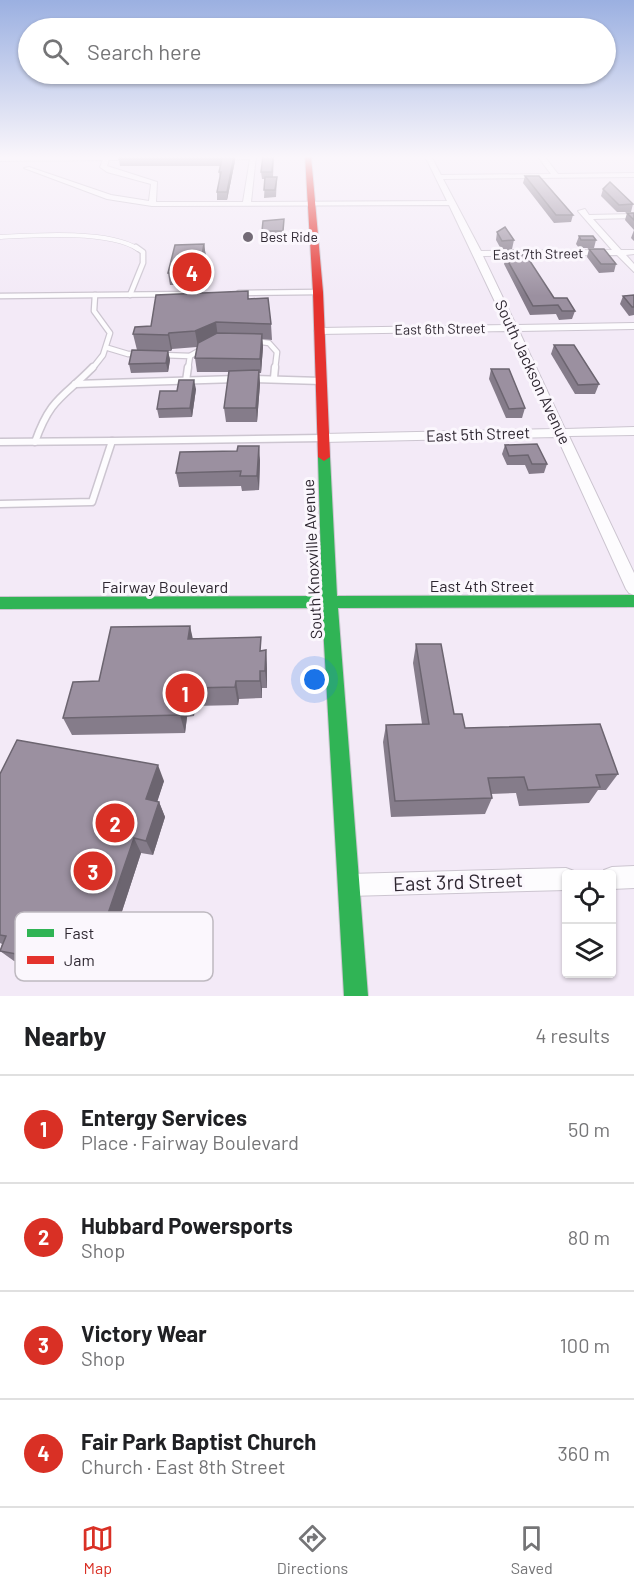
<!DOCTYPE html>
<html lang="en">
<head>
<meta charset="utf-8">
<style>
	body { margin:0; font-family:Barlow,sans-serif; background:#f2f2f2; color:#202124 }
	.controls { position:absolute; right:18px; bottom:18px; display:grid; overflow:hidden; border-radius:6px; box-shadow:0 2px 4px #0004 }
	.controls button { width:54px; height:54px; display:grid; place-items:center; padding:0; border:0; border-bottom:2px solid #e0e0e0; background:#fff; color:#202124; font:30px sans-serif }
	.you { position:absolute; left:315px; top:680px; width:21px; height:21px; margin:-15px; border:4px solid #fff; border-radius:50%; background:#1a73e8; box-shadow:0 0 0 9px #1a73e833 }
	.badge { display:grid; place-items:center; width:39px; height:39px; border-radius:50%; background:#d93025; color:#fff; font-size:20px; font-weight:700 }
	.pin { position:absolute; translate:-50% -50%; border:3px solid #fff; box-shadow:0 2px 6px #0006 }
	.list { margin:0; padding:0; list-style:none }
	h2 { display:flex; justify-content:space-between; align-items:center; height:78px; margin:0; padding:0 24px; font-size:26px }
	h2 small { font-size:20px; font-weight:400; color:#757577 }
	.list li { display:grid; grid-template-columns:39px 1fr auto; gap:18px; align-items:center; box-sizing:border-box; height:108px; padding:0 24px; border-top:2px solid #e0e0e0 }
	.list b { display:block; font-size:22px; white-space:nowrap }
	.list p { margin:0; font-size:20px; white-space:nowrap; color:#757577 }
	.list em { font-size:20px; font-style:normal; color:#757577 }
	.icon { flex:none; width:33px; height:33px; fill:none; stroke:currentColor; stroke-width:2; stroke-linecap:round; stroke-linejoin:round }
	.map { position:relative; flex:none; width:634px; height:996px; overflow:hidden }
	.search { position:absolute; background:#fff; box-shadow:0 2px 4px #0004; left:18px; right:18px; top:18px; height:66px; display:flex; align-items:center; gap:15px; box-sizing:border-box; padding:0 21px; border-radius:33px; color:#757577; font-size:22px }
	.sheet { height:510px; background:#fff }
	nav { display:flex; justify-content:space-around; align-items:center; box-sizing:border-box; height:84px; border-top:2px solid #e0e0e0; background:#fff; font-size:16px; color:#757577 }
	nav a { display:grid; justify-items:center; gap:3px }
	nav .on { color:#d93025 }
	.map>svg:first-child { display:block }
</style>
</head>
<body>
<div class="map">
<svg width="634" height="996" viewBox="0 0 634 996">
	<rect width="100%" height="100%" fill="#f3eaf7"/>
	<g fill="none" stroke-linecap="round" stroke-linejoin="round">
		<defs>
			<path id="lane-far2" d="M0,237C35,235 109,230 138,249"/>
			<g id="lane-far1">
				<polyline points="239,293 318,292"/>
				<polyline points="130,295 143,263 143,252 136,247"/>
				<polyline points="0,296 192,294"/>
				<polyline points="254,341 269,343 277,352 275,369"/>
				<polyline points="108,348 128,354 141,354"/>
				<polyline points="161,355 190,356 188,369"/>
				<polyline points="190,356 202,349"/>
				<polyline points="92,369 103,355 110,333 94,311 95,295"/>
			</g>
			<g id="lane">
				<polyline points="274,378 275,367"/>
				<polyline points="251,379 321,381"/>
				<polyline points="186,381 188,367"/>
				<polyline points="75,384 237,379"/>
				<polyline points="0,442 112,441"/>
				<path d="M35,442C51,397 63,398 93,367"/>
				<polyline points="0,504 92,502 112,441 322,438"/>
			</g>
			<g id="street">
				<polygon points="216,156 256,156 251,202 447,201 425,156 431,156 441,175 551,174 537,156 544,156 558,174 634,173 634,177 443,179 481,251 612,250 578,211 585,209 589,215 634,214 634,218 593,219 621,250 634,250 634,254 626,255 634,264 634,272 617,255 483,256 516,325 634,323 634,329 519,331 565,429 634,427 634,435 569,436 634,573 634,595 629,593 626,589 557,437 323,442 317,438 323,434 553,429 509,331 319,334 314,331 319,328 506,325 449,205 152,206 107,199 24,168 29,167 111,195 149,201 151,184 107,172 100,167 103,160 0,161 0,157 139,156 141,158 138,160 109,160 107,166 157,182 156,202 243,202 250,159 217,160 214,158"/>
				<polygon points="634,866 634,888 612,889 612,874 603,874 604,870 612,867"/>
				<polygon points="566,868 574,871 575,874 566,874 566,890 349,896 341,893 338,885 341,877 349,874"/>
			</g>
			<polygon id="fast" points="324,453 330,457 337,596 634,595 634,607 338,608 368,996 344,996 322,608 0,609 0,597 322,596 318,457"/>
			<polygon id="jam" points="305,156 311,156 323,292 330,457 324,461 318,457 313,292"/>
		</defs>
		<!-- lane-far2 casing -->
		<use href="#lane-far2" stroke="#ccc5d0" stroke-width="5"/>
		<!-- lane-far1 casing -->
		<use href="#lane-far1" stroke="#ccc5d0" stroke-width="7"/>
		<!-- lane casing -->
		<use href="#lane" stroke="#ccc5d0" stroke-width="9"/>
		<!-- street casing -->
		<use href="#street" stroke="#ccc5d0" stroke-width="2"/>
		<!-- fast casing -->
		<use href="#fast" stroke="#ccc5d0" stroke-width="2"/>
		<!-- jam casing -->
		<use href="#jam" stroke="#ccc5d0" stroke-width="2"/>
		<!-- lane-far2 -->
		<use href="#lane-far2" stroke="#fdfcfe" stroke-width="4"/>
		<!-- lane-far1 -->
		<use href="#lane-far1" stroke="#fdfcfe" stroke-width="4.5"/>
		<!-- lane -->
		<use href="#lane" stroke="#fdfcfe" stroke-width="6"/>
		<!-- street -->
		<use href="#street" fill="#fdfcfe" fill-rule="evenodd"/>
		<!-- fast -->
		<use href="#fast" fill="#30b455" fill-rule="evenodd"/>
		<!-- jam -->
		<use href="#jam" fill="#e5322d" fill-rule="evenodd"/>
	</g>
	<!-- wall -->
	<g fill="#857c8a">
		<polygon points="235,156 235,161 227,200 217,200 217,192 220,178 219,172 220,166 120,166 119,159"/>
		<polygon points="274,156 273,177 277,177 276,197 264,198 265,179 262,179 261,172"/>
		<polygon points="525,176 573,215 571,222 554,223 523,183"/>
		<polygon points="603,189 633,204 631,212 617,212 601,196"/>
		<polygon points="627,213 634,213 634,241 631,238 634,230 625,220"/>
		<polygon points="262,231 284,231 283,243 263,243"/>
		<polygon points="497,232 514,240 512,249 501,249 496,240"/>
		<polygon points="579,236 596,240 594,248 579,248 576,244"/>
		<polygon points="204,244 206,257 200,285 170,285 168,273"/>
		<polygon points="589,249 616,264 614,272 599,273 587,257"/>
		<polygon points="508,250 554,298 575,311 572,319 559,320 556,314 530,315 504,264"/>
		<polygon points="634,295 634,315 629,316 620,304 623,296"/>
		<polygon points="249,299 271,324 272,340 262,339 263,347 261,373 259,373 260,384 257,422 226,422 224,408 229,372 197,372 195,358 197,347 172,349 171,351 168,351 170,360 168,372 131,373 129,364 137,350 133,334 151,326"/>
		<polygon points="554,345 599,384 595,394 575,394 551,354"/>
		<polygon points="491,369 525,408 522,418 506,418 489,379"/>
		<polygon points="196,389 192,417 159,418 157,409 177,391"/>
		<polygon points="505,445 547,464 544,473 529,474 525,465 507,465 502,454"/>
		<polygon points="260,460 259,490 242,491 241,486 179,487 176,473"/>
		<polygon points="190,626 192,638 262,651 266,650 267,669 267,688 262,688 262,698 239,699 238,705 195,706 194,716 187,717 185,733 72,735 63,718"/>
		<polygon points="416,644 454,714 465,728 618,774 606,790 598,790 589,803 519,806 516,793 491,794 492,798 485,814 391,817 383,742 386,725 422,724 413,663"/>
		<polygon points="0,774 164,781 157,801 159,802 165,817 153,855 141,853 111,945 54,934 41,967 14,961 0,951 2,944 0,943"/>
	</g>
	<!-- shaded-wall -->
	<g fill="#6c6570">
		<polygon points="234,156 235,161 227,200 227,192"/>
		<polygon points="204,244 206,257 200,285 199,272"/>
		<polygon points="216,322 218,338 198,347 195,331"/>
		<polygon points="169,333 172,349 171,351 168,335"/>
		<polygon points="262,334 263,347 261,373 260,359"/>
		<polygon points="168,351 170,360 168,372 166,363"/>
		<polygon points="259,370 260,384 257,422 256,408"/>
		<polygon points="194,380 196,389 192,417 190,408"/>
		<polygon points="259,446 260,460 259,490 257,476"/>
		<polygon points="190,626 194,644 188,639"/>
		<polygon points="266,650 267,669 267,688 265,671"/>
		<polygon points="260,671 262,688 262,698 260,681"/>
		<polygon points="236,681 239,699 238,705 235,687"/>
		<polygon points="191,688 195,706 194,716 189,699"/>
		<polygon points="182,699 187,717 185,733 180,715"/>
		<polygon points="158,765 164,781 153,815 146,799"/>
		<polygon points="159,802 165,817 153,855 146,841"/>
		<polygon points="134,838 141,853 111,945 101,934"/>
		<polygon points="41,922 54,934 41,967 27,956"/>
	</g>
	<!-- building -->
	<g fill="#9b90a0" stroke="#6c6570" stroke-width="1.5">
		<polygon points="120,156 234,156 227,192 217,192 221,172 219,172 222,159 119,159"/>
		<polygon points="263,156 273,156 272,172 261,172"/>
		<polygon points="525,176 539,176 573,215 556,215"/>
		<polygon points="265,177 277,177 275,190 264,190"/>
		<polygon points="610,182 633,204 619,205 603,189"/>
		<polygon points="627,213 634,213 634,220"/>
		<polygon points="284,219 283,231 262,231 263,221"/>
		<polygon points="505,227 514,240 502,241 497,232"/>
		<polygon points="579,236 593,236 596,240 581,240"/>
		<polygon points="204,244 199,272 168,273 175,245"/>
		<polygon points="589,249 604,249 616,264 601,264"/>
		<polygon points="508,250 520,250 523,255 526,255 554,298 567,298 575,311 562,311 558,305 533,306 505,256 511,256"/>
		<polygon points="248,291 248,299 268,298 271,324 216,322 195,331 169,333 168,335 133,334 135,327 151,326 156,295"/>
		<polygon points="634,295 634,307 632,307 623,296"/>
		<polygon points="217,333 262,334 260,359 195,358 198,343"/>
		<polygon points="554,345 574,345 599,384 578,385"/>
		<polygon points="132,350 168,351 166,363 129,364"/>
		<polygon points="491,369 509,369 525,408 509,409"/>
		<polygon points="259,370 256,408 224,408 229,371"/>
		<polygon points="179,380 194,380 190,408 157,409 160,391 177,391"/>
		<polygon points="537,444 547,464 532,464 528,455 509,456 505,445"/>
		<polygon points="238,446 259,446 257,476 240,476 241,471 176,473 180,452 237,451"/>
		<polygon points="190,626 188,639 261,637 260,651 266,650 265,671 260,671 260,681 236,681 235,687 191,688 189,699 182,699 180,715 63,718 73,682 99,681 111,627"/>
		<polygon points="416,644 441,644 454,714 462,714 465,728 600,724 618,774 596,775 600,787 528,790 524,777 488,778 492,798 395,801 386,725 429,724"/>
		<polygon points="17,740 158,765 146,799 159,802 146,841 134,838 101,934 41,922 27,956 0,951 6,936 0,935 0,774"/>
	</g>
	<!-- sky -->
	<linearGradient id="sky" x2="0" y2="1"><stop stop-color="#9bb0e1"/><stop offset="0.53" stop-color="#faf6fb"/><stop offset="1" stop-color="#faf6fb" stop-opacity="0"/></linearGradient>
	<rect width="634" height="296" fill="url(#sky)"/>
	<!-- markers -->
	<circle fill="#736b76" stroke="#fbf7fd" stroke-width="2" cx="248" cy="237" r="6"/>
	<g text-anchor="middle" stroke-width="6" stroke-linejoin="round" paint-order="stroke">
		<!-- far-poi labels -->
		<g font-size="14" fill="#2e2731" stroke="#fbf7fd" text-anchor="start">
			<text x="260" y="242">Best Ride</text>
		</g>
		<!-- far-street labels -->
		<g font-size="14" fill="#2e2731" stroke="#fbf7fd">
			<text transform="translate(538 254) rotate(-1)" y="5">East 7th Street</text>
			<text transform="translate(440 329) rotate(-1)" y="5">East 6th Street</text>
		</g>
		<!-- street labels -->
		<g font-size="16" fill="#2e2731" stroke="#fbf7fd">
			<text transform="translate(533 372) rotate(65)" y="6">South Jackson Avenue</text>
			<text transform="translate(478 434) rotate(-2)" y="6">East 5th Street</text>
			<text transform="translate(312 559) rotate(-93)" y="6">South Knoxville Avenue</text>
			<text x="482" y="592">East 4th Street</text>
			<text x="165" y="593">Fairway Boulevard</text>
		</g>
		<!-- near-street labels -->
		<g font-size="20" fill="#2e2731" stroke="#fbf7fd">
			<text transform="translate(458 882) rotate(-2)" y="7">East 3rd Street</text>
		</g>
	</g>
	<!-- legend -->
	<rect x="15" y="912" width="198" height="69" rx="9" fill="#fbf7fd" stroke="#beb9c0" stroke-width="1.5"/>
	<rect x="27" y="929" width="27" height="8" fill="#30b455"/>
	<rect x="27" y="956" width="27" height="8" fill="#e5322d"/>
	<g font-size="16" fill="#2e2731">
		<text x="64" y="939">Fast</text>
		<text x="64" y="966">Jam</text>
	</g>
</svg>
<div class="controls">
<button><svg class="icon" aria-label="locate" viewBox="0 0 24 24"><circle cx="12" cy="12" r="6"/><path d="M12 2v4M12 18v4M2 12h4M18 12h4"/></svg></button>
<button><svg class="icon" aria-label="layers" viewBox="0 0 24 24"><path d="M12 4l9 5-9 5-9-5zM3 14l9 5 9-5"/></svg></button>
</div>
<div class="you"></div>
<div class="pin badge" style="left:185px;top:693px">1</div>
<div class="pin badge" style="left:115px;top:823px">2</div>
<div class="pin badge" style="left:93px;top:871px">3</div>
<div class="pin badge" style="left:192px;top:272px">4</div>
<div class="search"><svg class="icon" aria-label="search" viewBox="0 0 24 24"><circle cx="10" cy="10" r="6"/><path d="M15 15l6 6"/></svg>Search here</div>
</div>
<section class="sheet">
<h2>Nearby<small>4 results</small></h2>
<ul class="list">
<li><span class="badge">1</span><div><b>Entergy Services</b><p>Place · Fairway Boulevard</p></div><em>50 m</em></li>
<li><span class="badge">2</span><div><b>Hubbard Powersports</b><p>Shop</p></div><em>80 m</em></li>
<li><span class="badge">3</span><div><b>Victory Wear</b><p>Shop</p></div><em>100 m</em></li>
<li><span class="badge">4</span><div><b>Fair Park Baptist Church</b><p>Church · East 8th Street</p></div><em>360 m</em></li>
</ul>
</section>
<nav>
<a class="on"><svg class="icon" aria-label="map" viewBox="0 0 24 24"><path d="M3 6l6-2 6 2 6-2v14l-6 2-6-2-6 2zM9 4v14M15 6v14"/></svg>Map</a>
<a><svg class="icon" aria-label="directions" viewBox="0 0 24 24"><path d="M12 3l9 9-9 9-9-9zM9 14v-3h6M13 9l2 2-2 2"/></svg>Directions</a>
<a><svg class="icon" aria-label="saved" viewBox="0 0 24 24"><path d="M7 4h10v16l-5-4-5 4z"/></svg>Saved</a>
</nav>
</body>
</html>
